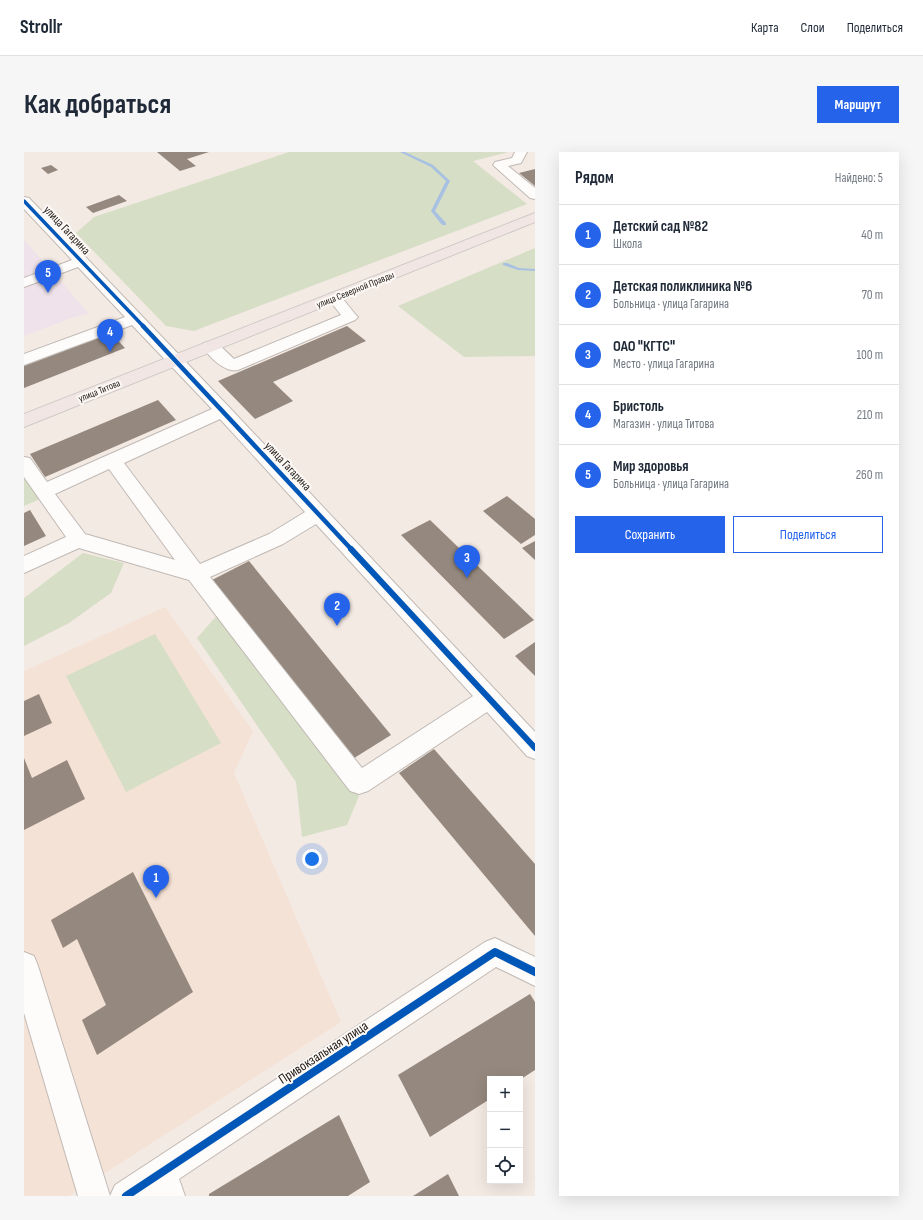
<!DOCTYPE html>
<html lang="ru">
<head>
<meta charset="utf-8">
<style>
	body { margin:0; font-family:"Sofia Sans Condensed",sans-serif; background:#f6f6f7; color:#1f2937 }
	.controls { position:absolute; right:12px; bottom:12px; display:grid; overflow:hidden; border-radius:0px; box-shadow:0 4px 16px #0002 }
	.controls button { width:36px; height:36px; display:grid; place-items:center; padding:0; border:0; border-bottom:1px solid #e0e1e3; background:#fff; color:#1f2937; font:20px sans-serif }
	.you { position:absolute; left:288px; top:707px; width:14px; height:14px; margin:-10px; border:3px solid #fff; border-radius:50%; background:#1a73e8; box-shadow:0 0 0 6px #1a73e833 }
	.badge { display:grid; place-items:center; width:26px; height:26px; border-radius:50%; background:#2563eb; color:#fff; font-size:13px; font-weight:700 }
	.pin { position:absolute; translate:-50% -33px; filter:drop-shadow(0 1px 2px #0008) }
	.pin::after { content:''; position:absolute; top:21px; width:14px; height:12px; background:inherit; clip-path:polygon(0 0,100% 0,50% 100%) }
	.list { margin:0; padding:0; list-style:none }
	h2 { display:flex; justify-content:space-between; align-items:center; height:52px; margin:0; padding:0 16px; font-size:17px }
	h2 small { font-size:13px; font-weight:400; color:#747a83 }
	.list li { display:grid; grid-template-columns:26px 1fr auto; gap:12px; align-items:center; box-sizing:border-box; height:60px; padding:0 16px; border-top:1px solid #e0e1e3 }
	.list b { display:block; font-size:15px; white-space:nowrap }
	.list p { margin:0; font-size:13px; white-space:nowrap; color:#747a83 }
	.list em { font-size:13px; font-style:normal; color:#747a83 }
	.actions { display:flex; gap:8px; padding:12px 16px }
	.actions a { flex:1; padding:9px 0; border:1px solid #2563eb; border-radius:0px; text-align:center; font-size:14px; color:#2563eb }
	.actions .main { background:#2563eb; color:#fff }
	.icon { flex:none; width:22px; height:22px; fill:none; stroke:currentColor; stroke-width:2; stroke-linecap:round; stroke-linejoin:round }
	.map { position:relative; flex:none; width:511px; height:1044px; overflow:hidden; border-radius:0px }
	header { display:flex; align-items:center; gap:24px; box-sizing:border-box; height:56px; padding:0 20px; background:#fff; border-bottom:1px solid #e0e1e3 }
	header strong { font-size:19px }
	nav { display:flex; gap:22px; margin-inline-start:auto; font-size:14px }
	.intro { display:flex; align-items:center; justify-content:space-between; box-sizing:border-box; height:96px; padding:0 24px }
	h1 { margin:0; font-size:28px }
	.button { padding:10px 18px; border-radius:0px; background:#2563eb; color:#fff; font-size:14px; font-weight:700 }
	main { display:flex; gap:24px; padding:0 24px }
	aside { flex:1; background:#fff; border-radius:0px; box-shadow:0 4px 16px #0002 }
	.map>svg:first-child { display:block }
</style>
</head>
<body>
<header>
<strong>Strollr</strong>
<nav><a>Карта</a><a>Слои</a><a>Поделиться</a></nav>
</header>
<div class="intro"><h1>Как добраться</h1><a class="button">Маршрут</a></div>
<main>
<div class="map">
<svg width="511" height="1044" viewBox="0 0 511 1044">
	<rect width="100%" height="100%" fill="#f4eae4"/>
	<!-- built -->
	<polygon fill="#f5e2d6" points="141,455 229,579 210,621 317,870 45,1044 0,1044 0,519"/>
	<!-- medical -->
	<polygon fill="#f0e2ea" points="0,88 30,121 65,162 50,165 0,184"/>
	<!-- green -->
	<g fill="#d6dec6">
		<polygon points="265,0 485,0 449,9 503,52 170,179 142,174 52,81 70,65"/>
		<polygon points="511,96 511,204 440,205 374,154"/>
		<polygon points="0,325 16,347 0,354"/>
		<polygon points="59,401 100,411 87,441 45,471 0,494 0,446"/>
		<polygon points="195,461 335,644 323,673 278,685 272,630 173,486"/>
		<polygon points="131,482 197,591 102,640 42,524"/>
	</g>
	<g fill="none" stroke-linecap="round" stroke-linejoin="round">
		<!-- stream -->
		<g fill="#a8c1e3" fill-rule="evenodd">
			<polygon points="376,0 381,0 409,13 426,29 411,59 422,71 422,73 418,73 407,59 422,29 407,15"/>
			<polygon points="479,111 483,111 495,116 511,117 511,119 494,118 479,113"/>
		</g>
	</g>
	<!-- building -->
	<g fill="#95887e">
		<polygon points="133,0 185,0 163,7 172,14 156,19"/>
		<polygon points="27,13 34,18 24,22 17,16"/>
		<polygon points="511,17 511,34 495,21"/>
		<polygon points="95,43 103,49 69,61 62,55"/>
		<polygon points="323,174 342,189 249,230 269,249 231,267 194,229"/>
		<polygon points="87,181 101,196 0,236 0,214"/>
		<polygon points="134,248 152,268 21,325 6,302"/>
		<polygon points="483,344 511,367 511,383 497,392 459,359"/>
		<polygon points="6,358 22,384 0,394 0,361"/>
		<polygon points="406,368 510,468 480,487 377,383"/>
		<polygon points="511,389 511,408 498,396"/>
		<polygon points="225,409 367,583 327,608 188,428"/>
		<polygon points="511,490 511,524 491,504"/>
		<polygon points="15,542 28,571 0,584 0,549"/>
		<polygon points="410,597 511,712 511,784 375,621"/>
		<polygon points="0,606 8,626 43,608 61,647 0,678"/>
		<polygon points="109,720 169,840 73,903 58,868 82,853 53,787 39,796 27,768"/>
		<polygon points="506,842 511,850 511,918 497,927 466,927 466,947 406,985 374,923"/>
		<polygon points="315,963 346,1030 324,1044 185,1044 185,1042"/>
		<polygon points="424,1022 435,1044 389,1044"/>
	</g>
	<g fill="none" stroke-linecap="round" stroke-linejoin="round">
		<defs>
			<g id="minor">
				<polygon points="491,0 503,0 497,11 484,14 511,36 511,47 506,46 469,13 471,10 488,6"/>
				<path d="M0,45L5,46L205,255L511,580V607L503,604L463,560L344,639L335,642L326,639L165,428L55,396L0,421V404L42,385L0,325V305L6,306L23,330L188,257L108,173L0,213V202L101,165L54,115L0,135V126L48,108L0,57ZM196,267L281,360L245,382L176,412L100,311ZM85,317L151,408L61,382L31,342ZM292,372L449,544L338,616L186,425L259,392Z"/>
				<path d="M310,141L315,142L331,162L334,165L331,168L214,218C201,221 185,205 178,194L180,191C193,187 201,199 210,207L317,163L303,145L305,142Z"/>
				<polygon points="471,786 511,805 511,834 472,815 155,1027 161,1044 86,1044 91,1033 461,790"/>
				<polygon points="0,800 10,804 14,814 86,1044 54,1044 0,861"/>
			</g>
			<polygon id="major" points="511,61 511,70 0,275 0,262"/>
		</defs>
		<!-- minor casing -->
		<use href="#minor" stroke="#c0b9b4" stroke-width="2"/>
		<!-- major casing -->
		<use href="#major" stroke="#cecac7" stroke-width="2"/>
		<!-- minor -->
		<use href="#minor" fill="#fdfcfb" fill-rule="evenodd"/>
		<!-- major -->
		<use href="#major" fill="#f1e6e3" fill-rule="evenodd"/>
		<defs>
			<polyline id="cycleway-far3" points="0,49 120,175"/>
			<polyline id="cycleway-far2" points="119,174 328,398"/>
			<polyline id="cycleway-far1" points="327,397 511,596"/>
			<polyline id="cycleway" points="102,1044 471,800 511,820"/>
		</defs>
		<!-- cycleway-far3 casing -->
		<use href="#cycleway-far3" stroke="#fdf9f6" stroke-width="5"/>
		<!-- cycleway-far2 casing -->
		<use href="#cycleway-far2" stroke="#fdf9f6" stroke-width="6"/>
		<!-- cycleway-far1 casing -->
		<use href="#cycleway-far1" stroke="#fdf9f6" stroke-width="8"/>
		<!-- cycleway casing -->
		<use href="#cycleway" stroke="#fdf9f6" stroke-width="10"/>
		<!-- cycleway-far3 -->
		<use href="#cycleway-far3" stroke="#0057b8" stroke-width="3.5"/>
		<!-- cycleway-far2 -->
		<use href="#cycleway-far2" stroke="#0057b8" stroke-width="4.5"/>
		<!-- cycleway-far1 -->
		<use href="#cycleway-far1" stroke="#0057b8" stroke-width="6"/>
		<!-- cycleway -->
		<use href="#cycleway" stroke="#0057b8" stroke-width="8"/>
	</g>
	<g text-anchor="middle" stroke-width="4" stroke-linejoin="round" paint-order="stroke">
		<!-- far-street labels -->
		<g font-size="10" fill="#201a16" stroke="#fdf9f6">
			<text transform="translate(331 137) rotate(-22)" y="4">улица Северной Правды</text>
			<text transform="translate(75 238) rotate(-22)" y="4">улица Титова</text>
		</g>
		<!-- street labels -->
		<g font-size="12" fill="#201a16" stroke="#fdf9f6">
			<text transform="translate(43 78) rotate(47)" y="4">улица Гагарина</text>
			<text transform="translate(264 314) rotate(47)" y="4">улица Гагарина</text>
		</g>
		<!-- near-street labels -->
		<g font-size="14" fill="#201a16" stroke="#fdf9f6">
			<text transform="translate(299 900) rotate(-33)" y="5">Привокзальная улица</text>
		</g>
	</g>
</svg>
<div class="controls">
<button>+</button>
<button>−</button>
<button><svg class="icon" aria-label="locate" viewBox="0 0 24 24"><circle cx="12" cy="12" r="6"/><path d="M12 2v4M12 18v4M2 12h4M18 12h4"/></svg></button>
</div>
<div class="you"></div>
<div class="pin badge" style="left:132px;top:746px">1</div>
<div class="pin badge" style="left:313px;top:474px">2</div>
<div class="pin badge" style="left:443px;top:426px">3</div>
<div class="pin badge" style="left:86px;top:200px">4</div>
<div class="pin badge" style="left:24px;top:141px">5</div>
</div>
<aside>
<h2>Рядом<small>Найдено: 5</small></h2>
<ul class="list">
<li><span class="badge">1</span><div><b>Детский сад №82</b><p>Школа</p></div><em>40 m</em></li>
<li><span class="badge">2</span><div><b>Детская поликлиника №6</b><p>Больница · улица Гагарина</p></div><em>70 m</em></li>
<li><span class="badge">3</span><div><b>ОАО &quot;КГТС&quot;</b><p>Место · улица Гагарина</p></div><em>100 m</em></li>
<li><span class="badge">4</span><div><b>Бристоль</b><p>Магазин · улица Титова</p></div><em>210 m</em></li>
<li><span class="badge">5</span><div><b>Мир здоровья</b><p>Больница · улица Гагарина</p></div><em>260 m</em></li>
</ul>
<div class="actions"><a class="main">Сохранить</a><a>Поделиться</a></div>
</aside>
</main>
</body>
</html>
